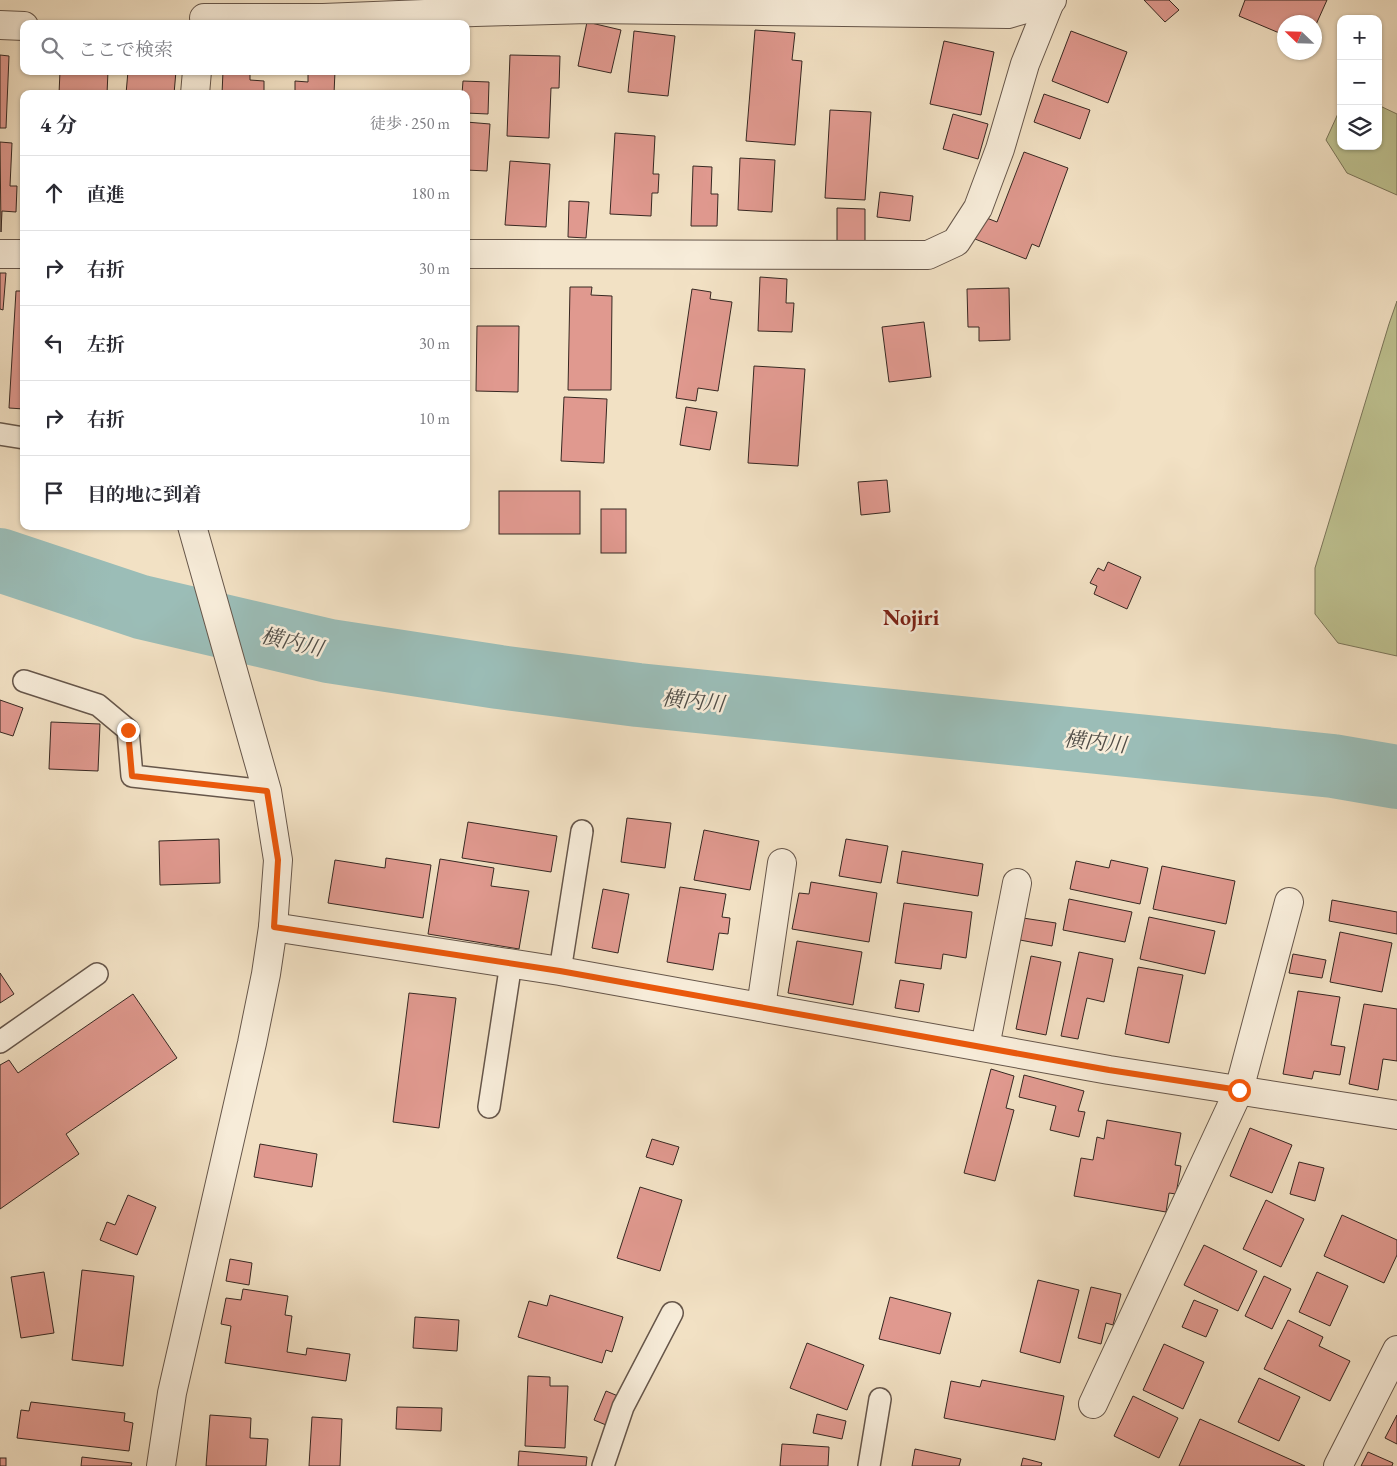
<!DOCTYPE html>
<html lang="ja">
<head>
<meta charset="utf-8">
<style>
	body { margin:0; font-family:"EB Garamond","Noto Serif JP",serif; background:#f7f7f7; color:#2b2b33 }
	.controls { position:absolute; right:15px; top:15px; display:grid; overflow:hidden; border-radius:10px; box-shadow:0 1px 4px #0004 }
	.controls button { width:45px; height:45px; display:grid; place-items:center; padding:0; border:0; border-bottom:1px solid #e1e1e2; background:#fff; color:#2b2b33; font:25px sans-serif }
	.compass { position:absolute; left:1277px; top:15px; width:45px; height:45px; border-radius:50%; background:#fff; box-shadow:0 1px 4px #0004; rotate:293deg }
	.stop { position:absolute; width:15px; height:15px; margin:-11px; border:4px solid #ea580c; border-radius:50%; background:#fff }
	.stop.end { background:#ea580c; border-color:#fff; box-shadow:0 1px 5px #0008 }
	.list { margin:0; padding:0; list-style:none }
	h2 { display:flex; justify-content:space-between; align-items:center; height:65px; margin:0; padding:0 20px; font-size:21px }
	h2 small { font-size:16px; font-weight:400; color:#7c7c81 }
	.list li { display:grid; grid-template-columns:32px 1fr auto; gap:15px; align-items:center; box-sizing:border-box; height:75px; padding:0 20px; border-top:1px solid #e1e1e2 }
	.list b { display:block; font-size:19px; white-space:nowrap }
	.list em { font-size:16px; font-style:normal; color:#7c7c81 }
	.icon { flex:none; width:28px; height:28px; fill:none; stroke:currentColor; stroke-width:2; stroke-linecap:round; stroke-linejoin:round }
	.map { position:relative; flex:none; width:1397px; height:1466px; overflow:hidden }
	.search { position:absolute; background:#fff; box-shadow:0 1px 4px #0004; left:20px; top:20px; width:450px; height:55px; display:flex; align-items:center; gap:12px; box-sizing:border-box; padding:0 18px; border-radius:10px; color:#7c7c81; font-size:19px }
	.panel { position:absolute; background:#fff; box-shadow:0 1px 4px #0004; left:20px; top:90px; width:450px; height:440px; border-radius:10px }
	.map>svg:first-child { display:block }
</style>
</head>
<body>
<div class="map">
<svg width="1397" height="1466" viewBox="0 0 1397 1466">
	<rect width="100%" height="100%" fill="#f2e1c4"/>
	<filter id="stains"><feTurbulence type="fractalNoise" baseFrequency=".004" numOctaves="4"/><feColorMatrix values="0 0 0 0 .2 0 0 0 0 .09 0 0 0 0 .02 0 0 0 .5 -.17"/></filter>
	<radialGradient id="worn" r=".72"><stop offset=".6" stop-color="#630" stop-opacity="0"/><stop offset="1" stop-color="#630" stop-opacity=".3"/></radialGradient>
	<!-- green -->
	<g fill="#bec291" stroke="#7a755a">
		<polygon points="1378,105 1397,114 1397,195 1347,173 1326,140 1341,107 1341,146 1378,146"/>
		<polygon points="1397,301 1397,656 1338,643 1315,614 1315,568 1389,324"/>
	</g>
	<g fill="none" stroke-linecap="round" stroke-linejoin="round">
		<!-- river -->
		<polyline stroke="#9bbdb7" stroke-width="64" points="0,560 141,607 329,651 499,677 638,695 1333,766 1397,777"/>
	</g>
	<!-- building -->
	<g fill="#e0998f" stroke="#372822">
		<polygon points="1144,0 1169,0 1179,10 1165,22"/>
		<polygon points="1245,0 1327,0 1314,29 1314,22 1284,22 1284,35 1239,16"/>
		<polygon points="587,22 621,30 611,73 578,66"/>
		<polygon points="755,30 795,33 792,60 802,61 795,145 746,141"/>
		<polygon points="634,31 675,36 668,96 628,92"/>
		<polygon points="1071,31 1127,52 1108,103 1052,81"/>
		<polygon points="944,41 994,52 981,115 930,104"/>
		<polygon points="0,55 9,56 6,128 0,128"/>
		<polygon points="510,55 560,56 559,88 551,88 549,138 507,136"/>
		<polygon points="60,71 108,71 107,94 59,94"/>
		<polygon points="128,71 176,71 174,94 126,94"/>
		<polygon points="223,71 250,71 250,80 264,81 264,94 222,94"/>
		<polygon points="308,71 335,71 334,94 295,94 295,81 308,82"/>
		<polygon points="463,81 489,82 488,114 466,113 466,94 462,94"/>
		<polygon points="1044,94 1090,110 1080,139 1034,122"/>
		<polygon points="830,110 871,112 865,200 825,198"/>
		<polygon points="953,114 988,124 978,159 943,149"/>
		<polygon points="466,122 490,124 487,171 466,170"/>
		<polygon points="615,133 655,136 653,174 659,174 658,193 652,193 651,216 610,214"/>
		<polygon points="0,142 12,143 10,186 17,186 16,212 2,211 1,232"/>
		<polygon points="1024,152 1068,168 1039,247 1032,244 1026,259 975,239 984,217 997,222"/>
		<polygon points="740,158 775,160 772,212 738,210"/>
		<polygon points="510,161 550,164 546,227 505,225"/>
		<polygon points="693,166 712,167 711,194 718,194 717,226 691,226"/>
		<polygon points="880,192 913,196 910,221 877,217"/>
		<polygon points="569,201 589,202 586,238 568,237"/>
		<polygon points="837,208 865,209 865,242 837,241"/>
		<polygon points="0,273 6,273 3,310 0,309"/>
		<polygon points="760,277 787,279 786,303 794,303 792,332 758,331"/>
		<polygon points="570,287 592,287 591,295 612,296 611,390 568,390"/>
		<polygon points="1009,288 1010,340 979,341 979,327 968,327 967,289"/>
		<polygon points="692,289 711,292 710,299 732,302 718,391 698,388 696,401 676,398"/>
		<polygon points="16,291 24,291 24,409 9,408"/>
		<polygon points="924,322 931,377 889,382 882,327"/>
		<polygon points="477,326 519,326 518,392 476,391"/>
		<polygon points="754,366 805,369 798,466 748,463"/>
		<polygon points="564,397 607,399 604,463 561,461"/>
		<polygon points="686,407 717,412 710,450 680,445"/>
		<polygon points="887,480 890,512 861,515 858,482"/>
		<rect x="499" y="491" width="81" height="43"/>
		<rect x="601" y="509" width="25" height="44"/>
		<polygon points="1108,562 1141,577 1127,609 1094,594 1097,586 1090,583 1098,568 1104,571"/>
		<polygon points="0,700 23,708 13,736 0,732"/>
		<polygon points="51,722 100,724 98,771 49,769"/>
		<polygon points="627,818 671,823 665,868 621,862"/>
		<polygon points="468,822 557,836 551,872 462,858"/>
		<polygon points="704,830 759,841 750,890 694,880"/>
		<polygon points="219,839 220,883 160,885 159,841"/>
		<polygon points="846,839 888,846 881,883 839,876"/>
		<polygon points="902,851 983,864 978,896 897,883"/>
		<polygon points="386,858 431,865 423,918 328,903 335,860 385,868"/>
		<polygon points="440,859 494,868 491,886 529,891 519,949 428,934"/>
		<polygon points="1111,860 1148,868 1140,904 1070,889 1076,861 1109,868"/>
		<polygon points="1162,866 1235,881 1226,924 1153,909"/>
		<polygon points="811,882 877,893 869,942 792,929 799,893 809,894"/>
		<polygon points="680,887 726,894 722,917 730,918 728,934 719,933 713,970 667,962"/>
		<polygon points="603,889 629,894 618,953 592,948"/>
		<polygon points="1069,899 1132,912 1125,942 1063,930"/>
		<polygon points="1332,900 1397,912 1397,934 1329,921"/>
		<polygon points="904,903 972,912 966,958 943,954 941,969 895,963"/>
		<polygon points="1149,917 1215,931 1205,974 1140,959"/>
		<polygon points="1023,918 1056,923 1052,946 1020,940"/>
		<polygon points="1340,932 1392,943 1382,992 1330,982"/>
		<polygon points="797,941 862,952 853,1005 788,993"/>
		<polygon points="1079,952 1113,959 1104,1002 1087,998 1078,1039 1061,1036"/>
		<polygon points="1293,954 1326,960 1322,978 1289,973"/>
		<polygon points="1031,956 1061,962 1046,1035 1016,1029"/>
		<polygon points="1138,967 1183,975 1169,1043 1125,1034"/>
		<polygon points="0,973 14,994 0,1003"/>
		<polygon points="900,980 924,984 919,1012 895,1008"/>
		<polygon points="1298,991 1340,997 1331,1045 1345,1047 1340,1075 1314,1071 1312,1079 1283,1074"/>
		<polygon points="409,993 456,998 439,1128 393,1122"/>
		<polygon points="133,994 177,1058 66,1134 79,1154 0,1209 0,1065 9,1060 18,1073"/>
		<polygon points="1364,1004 1397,1009 1397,1061 1383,1059 1378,1090 1349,1084"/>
		<polygon points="991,1069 1014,1076 1006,1108 1014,1110 995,1181 964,1173"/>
		<polygon points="1024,1075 1084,1091 1078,1111 1085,1112 1079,1137 1050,1130 1056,1106 1019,1097"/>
		<polygon points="1107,1120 1181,1133 1175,1165 1181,1166 1176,1194 1169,1193 1166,1212 1074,1196 1081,1158 1093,1160 1097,1137 1104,1139"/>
		<polygon points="1250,1128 1292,1145 1272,1193 1230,1176"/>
		<polygon points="652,1139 679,1147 673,1165 646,1157"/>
		<polygon points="260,1144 317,1154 312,1187 254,1177"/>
		<polygon points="1299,1162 1324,1168 1315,1201 1290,1194"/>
		<polygon points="640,1187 682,1200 660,1271 617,1258"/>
		<polygon points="128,1195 156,1207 137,1255 100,1240 107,1222 115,1225"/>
		<polygon points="1266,1200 1304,1219 1281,1267 1243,1249"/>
		<polygon points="1342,1215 1397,1240 1397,1255 1384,1283 1324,1256"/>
		<polygon points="1204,1245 1257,1271 1238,1311 1184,1285"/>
		<polygon points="230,1259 252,1263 249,1285 226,1281"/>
		<polygon points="82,1270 134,1276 123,1366 72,1360"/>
		<polygon points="44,1272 54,1333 21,1338 11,1277"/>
		<polygon points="1317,1272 1348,1286 1330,1326 1299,1312"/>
		<polygon points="1264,1276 1291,1289 1272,1329 1245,1316"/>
		<polygon points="1038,1280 1079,1290 1060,1363 1020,1352"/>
		<polygon points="1091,1287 1121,1294 1113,1325 1106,1323 1101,1344 1078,1338"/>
		<polygon points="243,1289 288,1296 285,1315 292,1316 287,1352 306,1355 307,1348 350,1354 346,1381 225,1363 231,1326 221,1324 226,1298 241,1300"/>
		<polygon points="550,1295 623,1317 612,1352 606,1350 602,1363 518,1337 529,1301 547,1306"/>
		<polygon points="890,1297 951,1313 940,1354 879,1339"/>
		<polygon points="1194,1300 1218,1310 1206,1337 1182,1327"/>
		<polygon points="415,1317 459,1320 457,1351 413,1348"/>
		<polygon points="1288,1320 1323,1337 1319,1346 1350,1361 1330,1401 1264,1369"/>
		<polygon points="807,1343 864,1365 847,1410 790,1388"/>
		<polygon points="1164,1344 1204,1362 1183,1409 1143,1390"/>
		<polygon points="528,1376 550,1377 550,1386 568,1386 565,1448 525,1446"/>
		<polygon points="1259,1378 1300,1397 1279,1441 1238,1422"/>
		<polygon points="982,1380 1064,1396 1055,1440 944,1418 951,1381 980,1387"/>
		<polygon points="606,1391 618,1396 606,1425 594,1420"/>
		<polygon points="1133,1396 1178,1418 1159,1458 1114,1436"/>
		<polygon points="31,1402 125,1413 124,1421 133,1423 129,1451 17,1438 21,1410 29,1411"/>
		<polygon points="397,1407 442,1408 441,1431 396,1429"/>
		<polygon points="817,1414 846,1421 842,1439 813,1433"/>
		<polygon points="210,1415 251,1418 250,1438 268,1439 266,1466 206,1466"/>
		<polygon points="1397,1415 1397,1444 1385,1438"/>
		<polygon points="312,1417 342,1419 340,1466 309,1466"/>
		<polygon points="1200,1419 1305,1466 1179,1466"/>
		<polygon points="782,1444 829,1447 828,1466 780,1466"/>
		<polygon points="915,1449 961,1459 959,1466 912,1466"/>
		<polygon points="519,1451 587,1457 586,1466 518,1466"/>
		<polygon points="1368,1452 1393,1463 1392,1466 1361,1466"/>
		<polygon points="82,1457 132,1463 131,1466 81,1466"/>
		<rect x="0" y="1458" width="6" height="8"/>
		<polygon points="1023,1458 1042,1463 1041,1466 1021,1466"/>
	</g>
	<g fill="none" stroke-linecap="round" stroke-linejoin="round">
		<defs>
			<g id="lane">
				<polyline points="0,434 24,438"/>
				<polyline points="24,681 98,705 128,730 132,776 267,791"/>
				<polyline points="560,971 582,831"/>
				<polyline points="0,1042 97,974"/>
				<polyline points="489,1107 511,963"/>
				<polyline points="603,1466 623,1407 672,1313"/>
				<polyline points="869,1466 880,1399"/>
			</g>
			<g id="street">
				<polyline points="204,18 323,18 475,12 588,9 1008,14 1050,2 1052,0"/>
				<polyline points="0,25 24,26"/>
				<polyline points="195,94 197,71"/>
				<polyline points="0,254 24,254"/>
				<polyline points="466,254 928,255 956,242 978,208 1000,149 1025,64 1050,2"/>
				<polyline points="273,927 560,971 1109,1070 1397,1115"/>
				<polyline points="761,1007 782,863"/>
				<polyline points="985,1047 1017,883"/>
				<polyline points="1093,1404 1239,1090 1289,902"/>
				<polyline points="161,1466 172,1393 252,1043 266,974 273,927 278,860 267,791 192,526"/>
				<polyline points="1338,1466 1397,1350"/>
			</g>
		</defs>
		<!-- lane casing -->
		<use href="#lane" stroke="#66564a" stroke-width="24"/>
		<!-- street casing -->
		<use href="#street" stroke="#66564a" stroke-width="30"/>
		<!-- lane -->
		<use href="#lane" stroke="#f7ecd9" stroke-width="21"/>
		<!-- street -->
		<use href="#street" stroke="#f7ecd9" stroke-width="28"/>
	</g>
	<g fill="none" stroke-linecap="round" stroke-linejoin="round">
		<!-- route -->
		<polyline stroke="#ea580c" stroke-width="6" points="128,730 132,776 267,791 278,860 274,927 560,971 1109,1070 1239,1090"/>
	</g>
	<g text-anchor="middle" stroke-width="5" stroke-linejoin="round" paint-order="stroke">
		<!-- water labels -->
		<g font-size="21" font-style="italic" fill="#504d47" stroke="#f7ecd9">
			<text transform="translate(292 642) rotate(13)" y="7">横内川</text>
			<text transform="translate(693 701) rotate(6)" y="7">横内川</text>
			<text transform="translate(1095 742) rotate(6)" y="7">横内川</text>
		</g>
		<!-- quarter labels -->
		<g font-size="22" font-weight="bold" fill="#7a1f14" stroke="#f7ecd9">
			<text x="911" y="625">Nojiri</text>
		</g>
	</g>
	<rect width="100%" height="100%" filter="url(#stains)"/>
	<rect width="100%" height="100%" fill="url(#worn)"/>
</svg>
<div class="controls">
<button>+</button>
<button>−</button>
<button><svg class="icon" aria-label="layers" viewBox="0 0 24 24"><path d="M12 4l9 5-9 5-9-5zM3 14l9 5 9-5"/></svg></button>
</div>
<svg class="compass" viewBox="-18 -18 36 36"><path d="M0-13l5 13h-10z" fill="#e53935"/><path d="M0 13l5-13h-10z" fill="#7c7c81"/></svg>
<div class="stop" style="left:1239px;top:1090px"></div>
<div class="stop end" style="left:128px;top:730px"></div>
<div class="search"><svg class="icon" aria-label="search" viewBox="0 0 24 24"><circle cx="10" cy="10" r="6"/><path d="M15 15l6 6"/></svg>ここで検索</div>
<section class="panel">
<h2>4 分<small>徒歩 · 250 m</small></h2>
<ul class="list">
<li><svg class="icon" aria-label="ahead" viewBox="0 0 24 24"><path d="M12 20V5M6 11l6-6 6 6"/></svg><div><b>直進</b></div><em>180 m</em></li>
<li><svg class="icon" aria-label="right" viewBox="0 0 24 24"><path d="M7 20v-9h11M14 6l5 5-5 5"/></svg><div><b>右折</b></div><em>30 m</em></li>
<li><svg class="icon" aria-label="left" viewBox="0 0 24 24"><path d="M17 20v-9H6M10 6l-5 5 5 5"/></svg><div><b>左折</b></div><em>30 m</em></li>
<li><svg class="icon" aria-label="right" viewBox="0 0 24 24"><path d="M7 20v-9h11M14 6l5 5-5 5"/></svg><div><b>右折</b></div><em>10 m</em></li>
<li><svg class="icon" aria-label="arrive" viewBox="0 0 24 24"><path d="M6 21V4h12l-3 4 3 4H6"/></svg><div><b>目的地に到着</b></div></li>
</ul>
</section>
</div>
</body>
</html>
